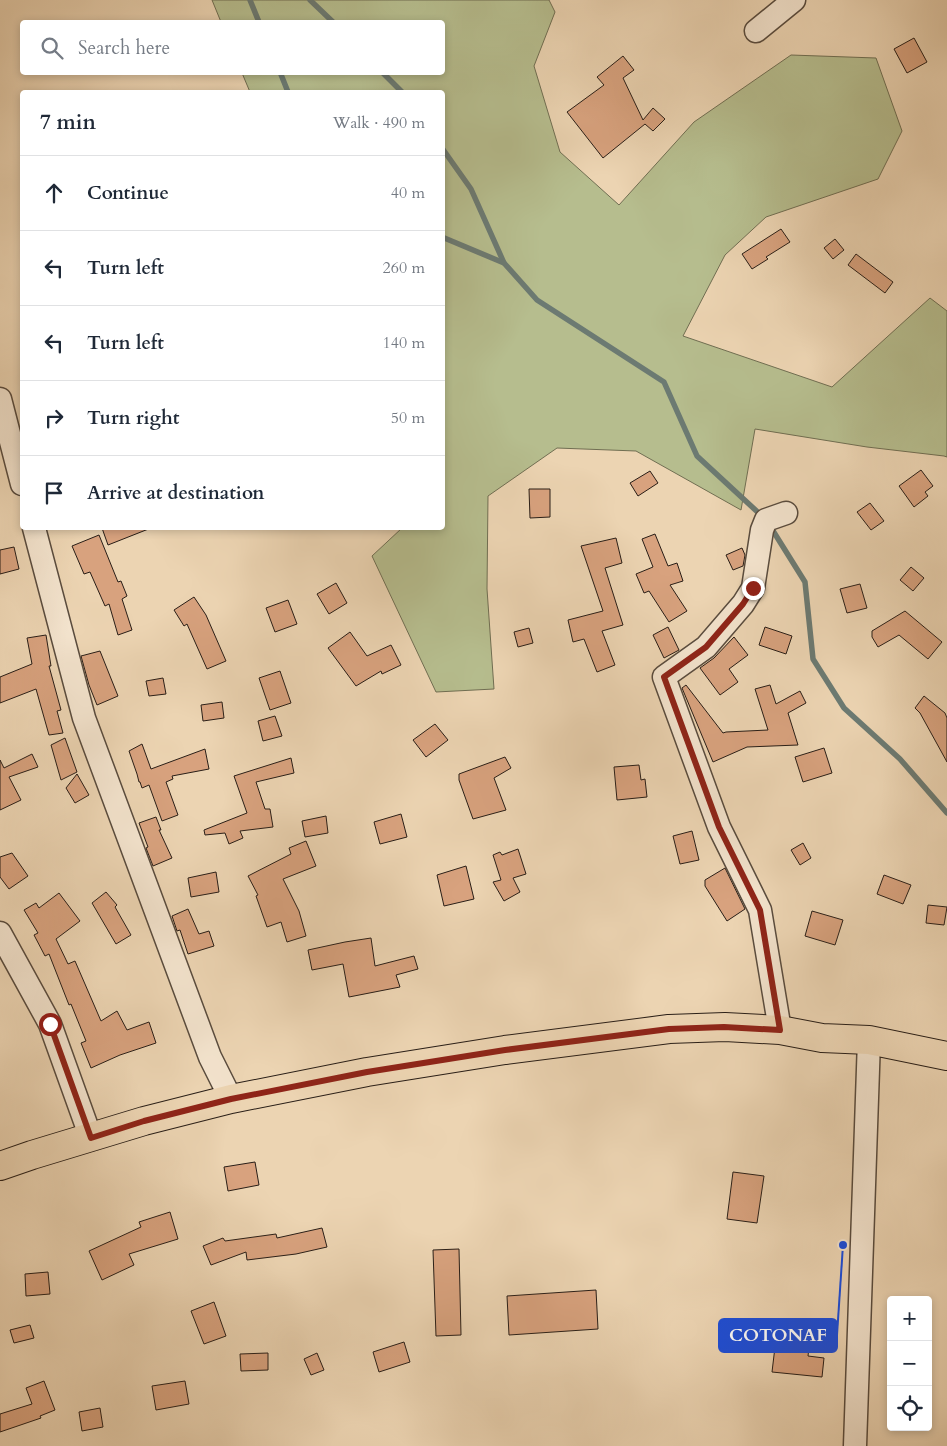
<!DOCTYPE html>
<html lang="en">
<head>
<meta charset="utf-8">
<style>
	body { margin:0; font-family:Cardo,serif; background:#f2f2f3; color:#1f2937 }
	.controls { position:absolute; right:15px; bottom:15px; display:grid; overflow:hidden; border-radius:5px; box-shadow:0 2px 8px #0003 }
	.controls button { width:45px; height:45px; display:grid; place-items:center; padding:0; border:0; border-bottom:1px solid #e0e1e3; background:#fff; color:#1f2937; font:25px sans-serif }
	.stop { position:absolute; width:15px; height:15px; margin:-11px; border:4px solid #8f2418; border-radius:50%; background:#fff }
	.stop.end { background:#8f2418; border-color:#fff; box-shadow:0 1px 5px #0008 }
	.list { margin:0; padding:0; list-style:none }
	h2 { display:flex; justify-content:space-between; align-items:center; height:65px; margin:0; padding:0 20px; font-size:21px }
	h2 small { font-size:16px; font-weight:400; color:#747a83 }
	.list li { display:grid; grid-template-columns:32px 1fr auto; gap:15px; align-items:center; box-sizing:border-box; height:75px; padding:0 20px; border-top:1px solid #e0e1e3 }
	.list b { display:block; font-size:19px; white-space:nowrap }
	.list em { font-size:16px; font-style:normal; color:#747a83 }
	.icon { flex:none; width:28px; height:28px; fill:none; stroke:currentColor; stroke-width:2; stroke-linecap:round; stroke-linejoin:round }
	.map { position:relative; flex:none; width:947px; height:1446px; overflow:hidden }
	.search { position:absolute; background:#fff; box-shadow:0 2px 8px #0003; left:20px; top:20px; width:425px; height:55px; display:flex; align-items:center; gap:12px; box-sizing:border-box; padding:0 18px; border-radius:5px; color:#747a83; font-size:19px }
	.panel { position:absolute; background:#fff; box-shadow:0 2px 8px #0003; left:20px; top:90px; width:425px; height:440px; border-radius:5px }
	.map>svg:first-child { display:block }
</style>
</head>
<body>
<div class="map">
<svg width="947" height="1446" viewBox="0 0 947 1446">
	<rect width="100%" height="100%" fill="#ecd4b2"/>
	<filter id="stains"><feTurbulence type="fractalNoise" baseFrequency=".004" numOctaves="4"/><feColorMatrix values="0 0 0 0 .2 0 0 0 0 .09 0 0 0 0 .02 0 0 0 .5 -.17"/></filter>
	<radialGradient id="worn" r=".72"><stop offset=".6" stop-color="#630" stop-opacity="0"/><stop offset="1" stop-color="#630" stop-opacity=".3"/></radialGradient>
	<!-- green -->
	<polygon fill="#b6bd8e" stroke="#706e52" points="212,0 549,0 555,12 534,66 560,152 619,205 694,122 791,55 876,58 902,131 878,179 766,217 725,255 683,336 832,387 930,298 947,311 947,457 944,456 867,447 755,429 741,510 636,451 557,448 488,496 487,589 494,689 436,692 372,556 402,528 442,528 442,92 250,92 242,73 442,72 442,22 221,22"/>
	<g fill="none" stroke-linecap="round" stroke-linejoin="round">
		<!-- stream -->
		<g stroke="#6c7a72" stroke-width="5.5">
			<polyline points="250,0 259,22"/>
			<polyline points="310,0 333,22"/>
			<polyline points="280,72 288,92"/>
			<polyline points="382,72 402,92"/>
			<polyline points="442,148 471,189 504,263"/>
			<polyline points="442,237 504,263 537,300 664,382 697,456 763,517"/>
			<polyline points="770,526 805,582 813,659 844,708 900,759 947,813"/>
		</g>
	</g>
	<!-- building -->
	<g fill="#d8a27e" stroke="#291e17">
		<polygon points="914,38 927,62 907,73 894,49"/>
		<polygon points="623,56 634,70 623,78 643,120 653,108 665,119 653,131 645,124 603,158 567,112 604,85 597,77"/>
		<polygon points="781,229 790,242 766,257 768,259 752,269 742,254"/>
		<polygon points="835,239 844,250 833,259 824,248"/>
		<polygon points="856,254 893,282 885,293 848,265"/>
		<polygon points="921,470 933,486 925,492 928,496 914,507 899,486"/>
		<polygon points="650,471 658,483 638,496 630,483"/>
		<polygon points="529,489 550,489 550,517 530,518"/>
		<polygon points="870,503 884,521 871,530 857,512"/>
		<polygon points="102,528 151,528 108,545"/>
		<polygon points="655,534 668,566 677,563 683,581 670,585 687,611 669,622 649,591 644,593 636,574 653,567 642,539"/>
		<polygon points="99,535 118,582 121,581 127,596 122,599 132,630 118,635 109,604 105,606 90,572 84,574 72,546"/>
		<polygon points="616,538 622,563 605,568 623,625 602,631 615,665 597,672 584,639 573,642 568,620 603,611 581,546"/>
		<polygon points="14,547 19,569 0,574 0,550"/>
		<polygon points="742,548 745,555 743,566 733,570 726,555"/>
		<polygon points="911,567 924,578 913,591 900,580"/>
		<polygon points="336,583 347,603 329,614 317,594"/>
		<polygon points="860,584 867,608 847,613 840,589"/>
		<polygon points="194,597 206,615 226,661 207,669 187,624 184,626 174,610"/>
		<polygon points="288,600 297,624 275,632 266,608"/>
		<polygon points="905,611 942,642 928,659 899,635 878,647 872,637 872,631"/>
		<polygon points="668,627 679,650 664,658 653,635"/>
		<polygon points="765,627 792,636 786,654 759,645"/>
		<polygon points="529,628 533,643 518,647 514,632"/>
		<polygon points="350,632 367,656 391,645 401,665 382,674 381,671 356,686 328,648"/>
		<polygon points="46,635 51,666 49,666 61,710 57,711 63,733 49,735 36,689 0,703 0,677 32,664 27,638"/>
		<polygon points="734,637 748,655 729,669 738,682 720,695 700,668 714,658"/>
		<polygon points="100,651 118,696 97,705 89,685 81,656"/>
		<polygon points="280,671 291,703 270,710 259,678"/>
		<polygon points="163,678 166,694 149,696 146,681"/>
		<polygon points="686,685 723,733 726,732 768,730 755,689 770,685 776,704 800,691 806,703 788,713 798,745 747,747 713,762 682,688"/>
		<polygon points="924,696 945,713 947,718 947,762 920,713 915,708"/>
		<polygon points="222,702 224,718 203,721 201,705"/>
		<polygon points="275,716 282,736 263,741 258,721"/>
		<polygon points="435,724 448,740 426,757 413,740"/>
		<polygon points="65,738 77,772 61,780 51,745"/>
		<polygon points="142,744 151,769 205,749 209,769 172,776 173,779 166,782 178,815 162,821 149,785 142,788 140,782 139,782 137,774 129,751"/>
		<polygon points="824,748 832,773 803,782 795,757"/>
		<polygon points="32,754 38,767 9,777 21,800 0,810 0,760 4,768"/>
		<polygon points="505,757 511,768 494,778 506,810 473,819 459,780 459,774"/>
		<polygon points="291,758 294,773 256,782 265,809 270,809 273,827 240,831 243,838 229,844 225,833 205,835 204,830 247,813 234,776"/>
		<polygon points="639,765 641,780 645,779 647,797 617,800 614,767"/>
		<polygon points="77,774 89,795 75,803 66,788"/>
		<polygon points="401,814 407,837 380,844 374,822"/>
		<polygon points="326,816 328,833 305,837 302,821"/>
		<polygon points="156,817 161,830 159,830 172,858 153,866 146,848 148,847 139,823"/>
		<polygon points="692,831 699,860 680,864 673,836"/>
		<polygon points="306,841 316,866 283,879 299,911 306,936 287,942 281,922 267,927 256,896 258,895 248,876 291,854 289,848"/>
		<polygon points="803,843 811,858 800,865 791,850"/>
		<polygon points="518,849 526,874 513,878 520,892 504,901 493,882 501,880 493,855 500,852 502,855"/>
		<polygon points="12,853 28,876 9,889 0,877 0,857"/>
		<polygon points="466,866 474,899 444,906 437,875"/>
		<polygon points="725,868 745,909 727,921 705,886 705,880"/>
		<polygon points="216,872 219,892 191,897 188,878"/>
		<polygon points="884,875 911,885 903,904 877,894"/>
		<polygon points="106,892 117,905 115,907 131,935 116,944 92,903"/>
		<polygon points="59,893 80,921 56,939 68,964 75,961 101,1021 117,1011 127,1030 149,1022 156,1043 120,1055 91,1068 81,1043 86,1041 71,1004 69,1005 49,954 45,956 34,935 38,933 24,910 36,903 39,908"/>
		<polygon points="928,905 947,907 944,925 926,923"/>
		<polygon points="188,909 199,934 209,931 214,946 188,954 180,930 177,931 172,916"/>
		<polygon points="812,911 843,920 835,945 805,936"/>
		<polygon points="371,938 375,966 414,956 418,969 396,975 400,987 349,997 343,964 312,970 308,950 345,942"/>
		<polygon points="255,1162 259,1185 228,1191 224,1167"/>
		<polygon points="733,1172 764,1176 757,1223 727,1219"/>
		<polygon points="170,1212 178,1239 129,1254 134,1265 102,1280 89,1251 141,1227 139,1222"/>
		<polygon points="322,1228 327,1247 296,1254 247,1260 246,1252 211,1265 203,1246 223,1238 225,1241 276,1234 277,1238"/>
		<polygon points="459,1249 461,1335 436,1336 433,1250"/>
		<polygon points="48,1272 50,1294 26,1296 25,1274"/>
		<polygon points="596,1290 598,1329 509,1335 507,1296"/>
		<polygon points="214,1302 226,1336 204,1344 191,1311"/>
		<polygon points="30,1325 34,1338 14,1343 10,1330"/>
		<polygon points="404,1342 410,1362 379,1372 373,1352"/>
		<polygon points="792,1345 809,1347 808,1356 824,1358 822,1377 772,1372 775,1347 791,1349"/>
		<polygon points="268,1353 268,1370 241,1371 240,1354"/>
		<polygon points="317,1353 324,1370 311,1375 304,1359"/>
		<polygon points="44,1381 55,1410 40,1416 41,1418 0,1432 0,1414 32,1404 26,1388"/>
		<polygon points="185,1381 189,1404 156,1410 152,1386"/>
		<polygon points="100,1408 103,1427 82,1431 79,1412"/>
	</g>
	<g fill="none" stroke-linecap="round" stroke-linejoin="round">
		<defs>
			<g id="minor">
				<polyline points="756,31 794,0"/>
				<polyline points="0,399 22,484"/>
				<polyline points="34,528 84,718 210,1057 231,1099"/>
				<polyline points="0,933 50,1024 91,1138"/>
				<polyline points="780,1030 760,910 719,827 664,677 706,647 743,604 753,588 762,530 766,520 786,513"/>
				<polyline points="855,1446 869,1040"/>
			</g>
			<polyline id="primary" points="0,1166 32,1155 144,1121 231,1099 367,1072 505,1050 669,1029 725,1027 780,1030 822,1038 869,1040 947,1056"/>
		</defs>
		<!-- minor casing -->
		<use href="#minor" stroke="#5a4c3e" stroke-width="25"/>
		<!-- primary casing -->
		<use href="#primary" stroke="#291e17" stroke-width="30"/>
		<!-- minor -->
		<use href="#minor" stroke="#f3e3cd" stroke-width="22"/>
		<!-- primary -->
		<use href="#primary" stroke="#ecd4b2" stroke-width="28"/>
	</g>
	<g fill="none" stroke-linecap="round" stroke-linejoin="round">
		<!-- route -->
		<polyline stroke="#8f2418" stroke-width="6" points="50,1024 91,1138 144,1121 231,1099 367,1072 505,1050 669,1029 724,1027 780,1030 760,910 719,827 664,677 706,647 743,604 753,588"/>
	</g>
	<!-- callouts -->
	<path fill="none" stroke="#1d4ed8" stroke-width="2" d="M843 1245L837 1335"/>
	<circle fill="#1d4ed8" stroke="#f3e3cd" stroke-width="2" cx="843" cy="1245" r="5"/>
	<rect fill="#1d4ed8" stroke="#1d4ed8" stroke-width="2" x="719" y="1319" width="118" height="33" rx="5"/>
	<g font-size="18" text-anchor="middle" font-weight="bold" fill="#fff">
		<text x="778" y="1341">COTONAF</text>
	</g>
	<rect width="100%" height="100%" filter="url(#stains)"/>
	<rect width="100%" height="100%" fill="url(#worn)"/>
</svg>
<div class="controls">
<button>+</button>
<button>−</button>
<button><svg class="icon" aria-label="locate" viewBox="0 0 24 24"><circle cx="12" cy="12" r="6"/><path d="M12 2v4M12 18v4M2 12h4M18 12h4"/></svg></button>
</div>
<div class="stop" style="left:50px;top:1024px"></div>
<div class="stop end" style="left:753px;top:588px"></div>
<div class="search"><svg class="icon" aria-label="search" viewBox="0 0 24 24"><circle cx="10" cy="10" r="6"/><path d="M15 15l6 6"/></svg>Search here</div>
<section class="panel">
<h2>7 min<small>Walk · 490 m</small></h2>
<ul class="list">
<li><svg class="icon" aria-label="ahead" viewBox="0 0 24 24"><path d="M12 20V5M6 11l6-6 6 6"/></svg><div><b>Continue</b></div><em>40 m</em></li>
<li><svg class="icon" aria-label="left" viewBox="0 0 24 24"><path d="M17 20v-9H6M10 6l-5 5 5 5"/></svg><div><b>Turn left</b></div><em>260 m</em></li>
<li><svg class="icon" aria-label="left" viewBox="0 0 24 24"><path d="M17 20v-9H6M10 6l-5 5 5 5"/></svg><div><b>Turn left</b></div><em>140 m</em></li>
<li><svg class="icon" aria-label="right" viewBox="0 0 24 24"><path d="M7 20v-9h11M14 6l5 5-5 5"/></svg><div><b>Turn right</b></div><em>50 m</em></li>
<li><svg class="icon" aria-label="arrive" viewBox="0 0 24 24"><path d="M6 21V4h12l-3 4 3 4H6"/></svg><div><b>Arrive at destination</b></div></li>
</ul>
</section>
</div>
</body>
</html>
